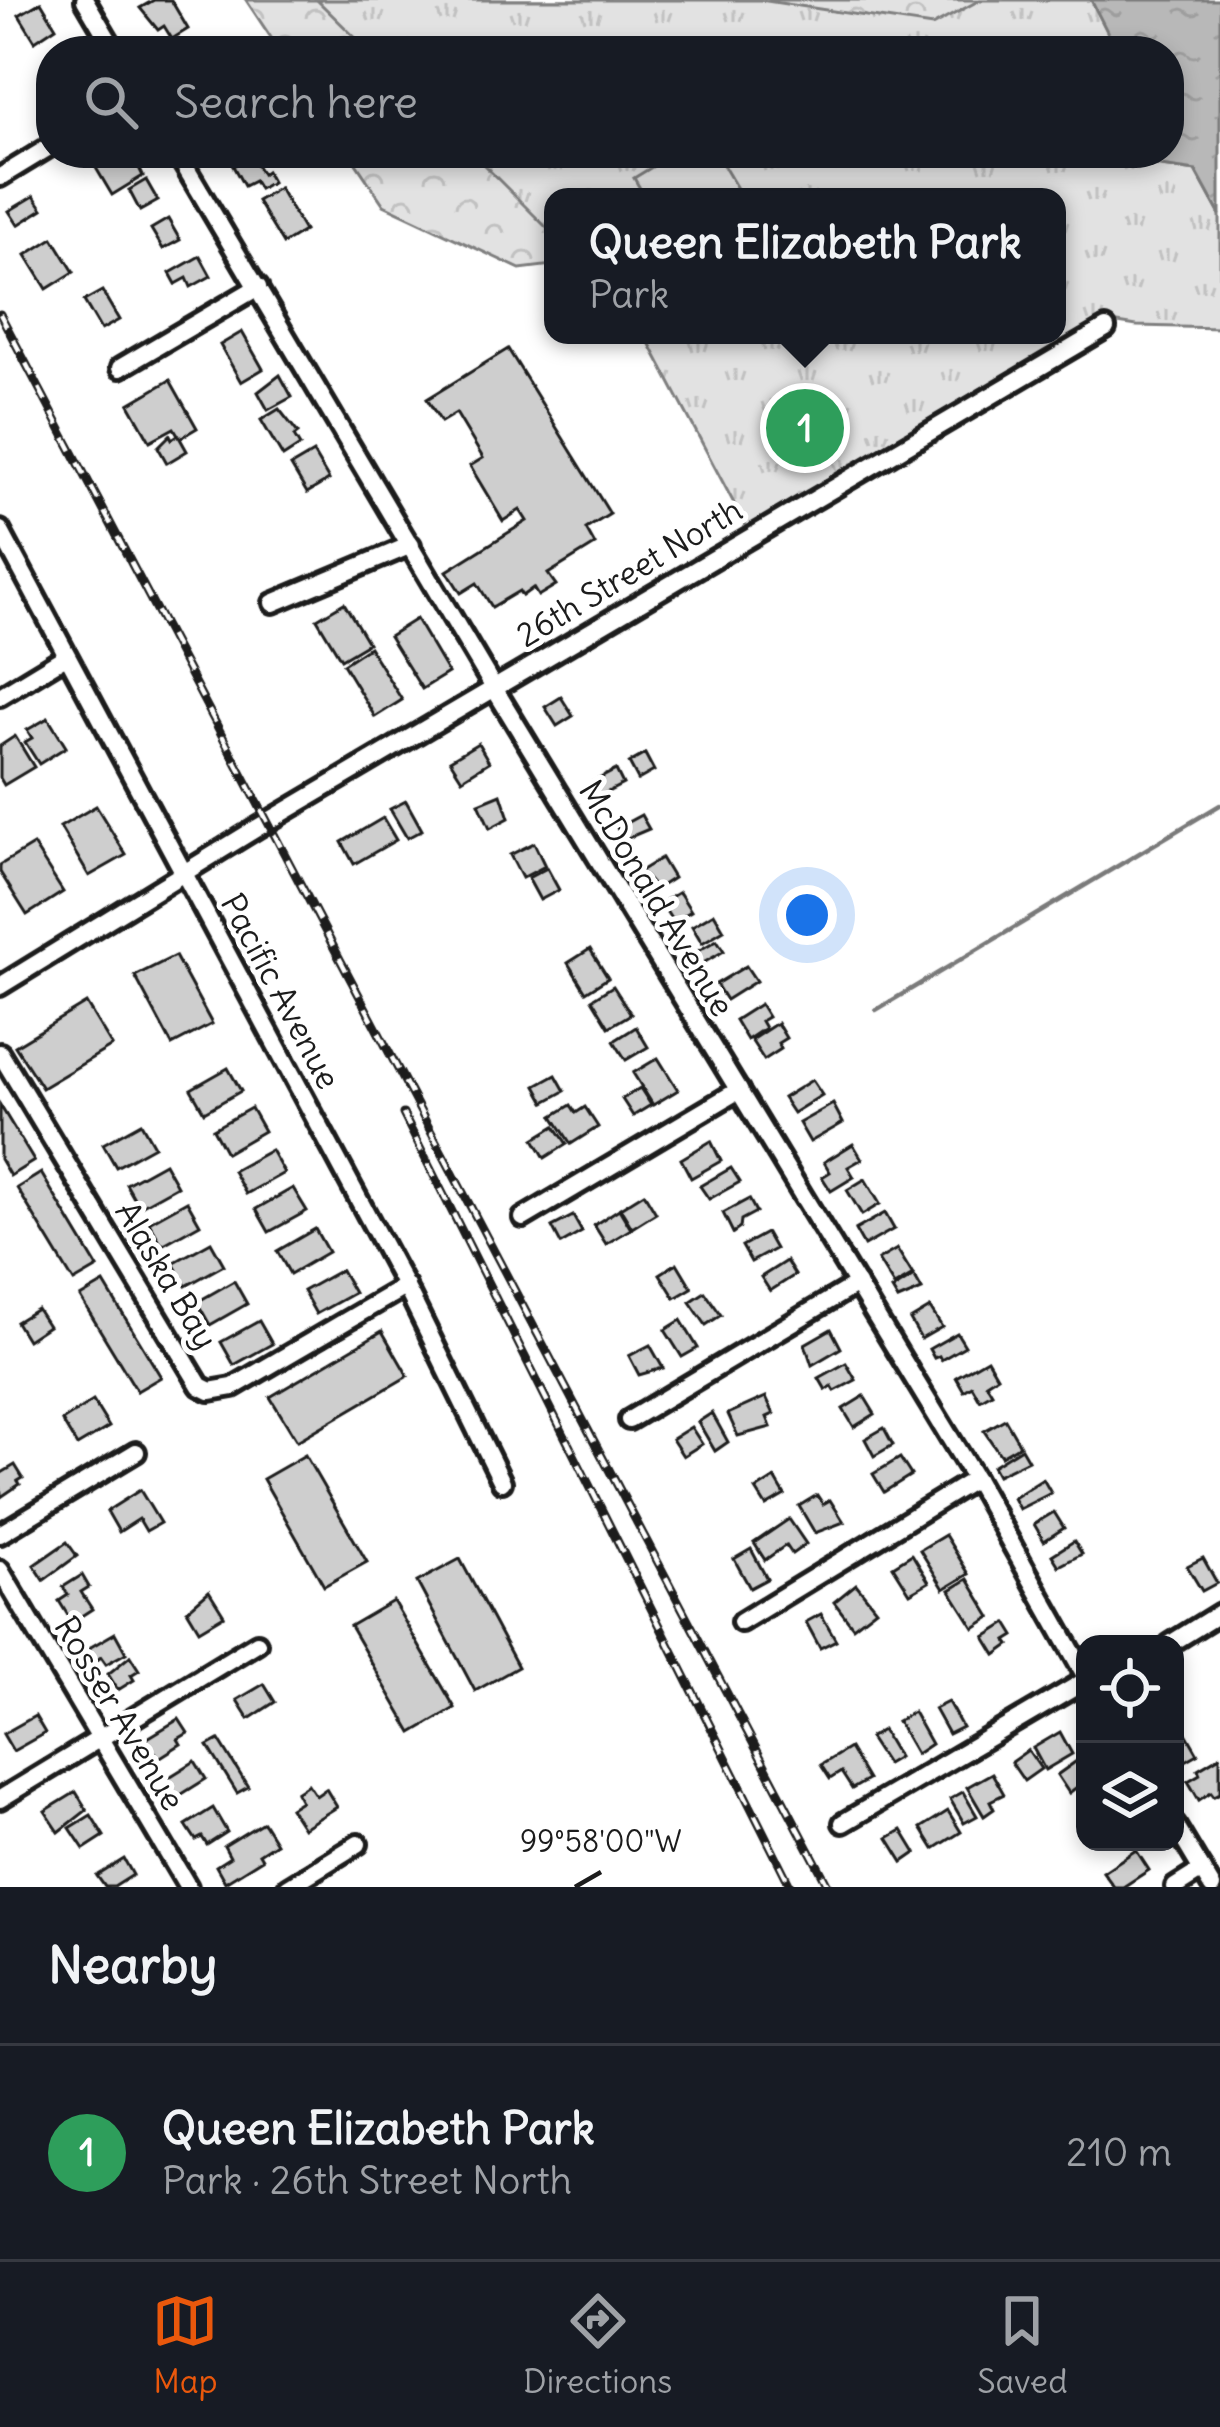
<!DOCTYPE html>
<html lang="en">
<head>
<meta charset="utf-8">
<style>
	body { margin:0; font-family:Delius,sans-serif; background:#20242c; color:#f1f3f6 }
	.controls { position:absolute; right:36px; bottom:36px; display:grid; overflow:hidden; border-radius:24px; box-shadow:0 6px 18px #0003 }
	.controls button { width:108px; height:108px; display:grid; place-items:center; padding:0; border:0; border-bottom:3px solid #363941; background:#171b24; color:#f1f3f6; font:60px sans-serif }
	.you { position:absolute; left:807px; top:915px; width:42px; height:42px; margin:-30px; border:9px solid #fff; border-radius:50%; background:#1a73e8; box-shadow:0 0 0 18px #1a73e833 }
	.badge { display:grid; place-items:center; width:78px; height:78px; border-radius:50%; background:#ea580c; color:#fff; font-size:39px; font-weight:700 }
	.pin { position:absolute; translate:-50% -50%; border:6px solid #fff; box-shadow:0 3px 12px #0006 }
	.popup { position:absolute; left:544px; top:188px; width:522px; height:156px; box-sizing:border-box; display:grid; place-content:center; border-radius:24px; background:#171b24; filter:drop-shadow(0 3px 9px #0005); font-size:39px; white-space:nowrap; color:#9ea1a6 }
	.popup b { font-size:45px; color:#f1f3f6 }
	.popup::after { content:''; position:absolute; left:50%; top:100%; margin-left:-24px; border:24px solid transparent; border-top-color:#171b24 }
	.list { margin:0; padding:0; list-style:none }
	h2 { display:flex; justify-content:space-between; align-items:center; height:156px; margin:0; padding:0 48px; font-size:51px }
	h2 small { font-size:39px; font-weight:400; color:#9ea1a6 }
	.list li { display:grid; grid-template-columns:78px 1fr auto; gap:36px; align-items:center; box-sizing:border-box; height:216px; padding:0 48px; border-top:3px solid #363941 }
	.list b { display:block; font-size:45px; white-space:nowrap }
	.list p { margin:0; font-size:39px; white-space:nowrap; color:#9ea1a6 }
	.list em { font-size:39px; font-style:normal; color:#9ea1a6 }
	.icon { flex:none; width:66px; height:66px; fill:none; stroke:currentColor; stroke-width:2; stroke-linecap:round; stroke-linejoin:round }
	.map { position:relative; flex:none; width:1220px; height:1887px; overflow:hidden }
	.search { position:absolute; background:#171b24; box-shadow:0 6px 18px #0003; left:36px; right:36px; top:36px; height:132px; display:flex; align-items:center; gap:30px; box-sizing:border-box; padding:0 42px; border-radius:48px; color:#9ea1a6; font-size:45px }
	.sheet { height:372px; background:#171b24 }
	nav { display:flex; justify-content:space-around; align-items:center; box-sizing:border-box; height:168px; border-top:3px solid #363941; background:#171b24; font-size:33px; color:#9ea1a6 }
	nav a { display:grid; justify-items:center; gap:6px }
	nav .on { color:#ea580c }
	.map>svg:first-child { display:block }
</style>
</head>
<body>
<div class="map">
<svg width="1220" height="1887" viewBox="0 0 1220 1887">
	<defs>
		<pattern id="forest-crowns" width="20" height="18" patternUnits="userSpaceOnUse" patternTransform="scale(3)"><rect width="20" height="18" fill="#e2e2e2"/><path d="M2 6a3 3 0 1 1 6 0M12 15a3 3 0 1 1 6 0" fill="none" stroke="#c1c1c1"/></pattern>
		<pattern id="park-tufts" width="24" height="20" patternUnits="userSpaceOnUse" patternTransform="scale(3)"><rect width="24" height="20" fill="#e2e2e2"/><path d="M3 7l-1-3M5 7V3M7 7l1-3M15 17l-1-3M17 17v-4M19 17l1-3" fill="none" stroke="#c1c1c1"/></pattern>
		<pattern id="water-ripples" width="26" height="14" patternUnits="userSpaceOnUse" patternTransform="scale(3)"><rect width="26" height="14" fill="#b8b8b8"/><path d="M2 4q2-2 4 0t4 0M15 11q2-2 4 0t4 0" fill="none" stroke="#9e9e9e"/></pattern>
	</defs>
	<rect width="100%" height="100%" fill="#fff"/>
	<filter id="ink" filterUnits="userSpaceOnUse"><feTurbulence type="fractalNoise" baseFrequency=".00833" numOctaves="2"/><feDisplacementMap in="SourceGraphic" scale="24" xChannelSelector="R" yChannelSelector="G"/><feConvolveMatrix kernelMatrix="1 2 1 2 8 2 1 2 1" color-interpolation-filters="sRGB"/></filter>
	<g filter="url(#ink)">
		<!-- forest -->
		<g fill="url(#forest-crowns)" stroke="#7f7f7f" stroke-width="3">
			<polygon points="246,0 1091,0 1117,51 280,51"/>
			<polygon points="349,153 487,153 553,235 553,265 520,269 384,205"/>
		</g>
		<!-- park -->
		<g fill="url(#park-tufts)" stroke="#7f7f7f" stroke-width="3">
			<polygon points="317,0 760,0 932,26 980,0 1092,0 1117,51 369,51"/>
			<polygon points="472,153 1150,153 1154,165 1196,171 1220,215 1220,328 1137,326 1099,320 747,528 645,335 1057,335 1057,197 553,197 553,234"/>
		</g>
		<!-- garden -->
		<polygon fill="#e2e2e2" stroke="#7f7f7f" stroke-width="3" points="675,153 716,153 742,197 645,197 634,178"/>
		<!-- water -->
		<polygon fill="url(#water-ripples)" stroke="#7a7a7a" stroke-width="3" points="1091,0 1220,0 1220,215 1196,171 1153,165 1150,153 1169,153 1169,51 1117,51"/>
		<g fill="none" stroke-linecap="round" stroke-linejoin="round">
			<!-- stream -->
			<polyline stroke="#7a7a7a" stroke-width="4.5" points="876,1010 1220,805"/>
		</g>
		<!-- building -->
		<g fill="#cecece" stroke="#1c1c1c" stroke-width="3">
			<polygon points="154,0 171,0 188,29 172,39 164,26 158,30 140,8"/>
			<polygon points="41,2 56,27 35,41 19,15"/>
			<polygon points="94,153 132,153 143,176 112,195 89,156"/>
			<polygon points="250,155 262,174 266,171 272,182 259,189 254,181 244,186 233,166"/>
			<polygon points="146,180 158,201 140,211 129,190"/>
			<polygon points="279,188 304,231 283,244 257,201"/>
			<polygon points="34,196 43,209 18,225 9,211"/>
			<polygon points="168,219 180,240 163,249 151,229"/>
			<polygon points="53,238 74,272 47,289 26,255"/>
			<polygon points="200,256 211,276 191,287 187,278 176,284 170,273"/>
			<polygon points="102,291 119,320 101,330 84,301"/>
			<polygon points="242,332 263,369 241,382 220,345"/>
			<polygon points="508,349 610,514 586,529 595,545 548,574 556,585 538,596 533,588 522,596 519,591 492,607 477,583 461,593 447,571 527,521 520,510 503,521 470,466 483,458 456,413 441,422 427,399"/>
			<polygon points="280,375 292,397 268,410 258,392"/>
			<polygon points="170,380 197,428 180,438 174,428 150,441 129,404"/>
			<polygon points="279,409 298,433 294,436 300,446 283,457 261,420"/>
			<polygon points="170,435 172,439 178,435 187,451 167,463 158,447"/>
			<polygon points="313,453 329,480 307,493 291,466"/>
			<polygon points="344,603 368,643 341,659 317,619"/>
			<polygon points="416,619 448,673 422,689 389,636"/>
			<polygon points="369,647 402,700 375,717 343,664"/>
			<polygon points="561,697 573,716 557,726 545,707"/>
			<polygon points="48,718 66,747 39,764 25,742 32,738 27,730"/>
			<polygon points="15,736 34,767 4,785 0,778 0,746"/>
			<polygon points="478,743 489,762 462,779 450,760"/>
			<polygon points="645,754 654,771 638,780 629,763"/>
			<polygon points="616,770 623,784 596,798 589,784"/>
			<polygon points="501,794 509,818 490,828 479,803"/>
			<polygon points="406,801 422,830 407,838 390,809"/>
			<polygon points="96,806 126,855 89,876 60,827"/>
			<polygon points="641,815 649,829 623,840 617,828"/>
			<polygon points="383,818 396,840 354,864 342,842"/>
			<polygon points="534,843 545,866 522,878 510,855"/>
			<polygon points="33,845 63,892 27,915 0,872 0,865"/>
			<polygon points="661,858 673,878 656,889 640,871"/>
			<polygon points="547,868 559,890 540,900 528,878"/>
			<polygon points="679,892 691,911 673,922 661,903"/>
			<polygon points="714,913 724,930 702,943 692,926"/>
			<polygon points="717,940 724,951 698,966 691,955"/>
			<polygon points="590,949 608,978 586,992 568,963"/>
			<polygon points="175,956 212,1024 172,1045 135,976"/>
			<polygon points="746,966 756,981 726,1000 716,984"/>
			<polygon points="613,986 631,1014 609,1027 592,999"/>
			<polygon points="86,1003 112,1046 42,1088 15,1046"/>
			<polygon points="760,1004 768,1017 761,1021 765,1028 747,1040 735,1020"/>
			<polygon points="777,1023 786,1038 778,1043 781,1049 764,1060 751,1040"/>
			<polygon points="636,1027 648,1047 626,1060 614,1041"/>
			<polygon points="658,1058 678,1090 653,1105 633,1073"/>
			<polygon points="228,1068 241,1091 204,1112 191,1089"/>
			<polygon points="556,1075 565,1091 545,1102 536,1086"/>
			<polygon points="812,1080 822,1095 793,1113 783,1098"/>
			<polygon points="640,1088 651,1105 633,1116 622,1099"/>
			<polygon points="833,1104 843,1123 810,1142 799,1123"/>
			<polygon points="0,1105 34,1161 10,1176 0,1159"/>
			<polygon points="571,1105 576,1113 585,1107 598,1127 571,1144 553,1116"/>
			<polygon points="251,1108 264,1131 226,1153 213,1129"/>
			<polygon points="141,1123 154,1146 116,1167 103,1144"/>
			<polygon points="555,1126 567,1144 545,1158 534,1139"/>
			<polygon points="711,1141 721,1161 691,1178 681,1159"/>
			<polygon points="853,1144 862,1159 848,1167 854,1177 831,1191 822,1177 830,1172 824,1162"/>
			<polygon points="271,1150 284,1173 246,1194 233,1171"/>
			<polygon points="164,1163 177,1186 139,1207 126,1184"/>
			<polygon points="731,1168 740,1182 709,1199 700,1186"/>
			<polygon points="41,1173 98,1268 74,1282 17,1188"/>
			<polygon points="865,1179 880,1204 862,1215 847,1190"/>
			<polygon points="293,1188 307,1211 269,1232 256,1209"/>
			<polygon points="644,1193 656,1213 632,1228 620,1208"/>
			<polygon points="749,1199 756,1212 741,1220 740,1228 733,1233 723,1213"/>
			<polygon points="187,1201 200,1224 162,1245 149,1222"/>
			<polygon points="619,1209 631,1229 606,1244 594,1225"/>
			<polygon points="885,1213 894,1229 864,1246 855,1230"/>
			<polygon points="573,1216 582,1232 561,1244 552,1227"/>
			<polygon points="315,1229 328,1252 290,1274 277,1251"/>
			<polygon points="766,1233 775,1249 751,1262 742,1246"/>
			<polygon points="211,1242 224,1265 186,1286 173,1263"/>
			<polygon points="897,1249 913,1275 894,1286 878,1260"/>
			<polygon points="786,1261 795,1275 770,1291 761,1277"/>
			<polygon points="677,1263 692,1288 675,1298 660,1274"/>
			<polygon points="341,1270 354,1293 316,1314 303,1291"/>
			<polygon points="914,1276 922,1290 898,1300 892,1290"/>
			<polygon points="234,1281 247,1304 210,1325 197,1302"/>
			<polygon points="104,1283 161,1377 137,1391 80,1297"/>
			<polygon points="705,1292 721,1315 706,1325 690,1302"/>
			<polygon points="930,1308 942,1327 921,1339 910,1320"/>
			<polygon points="37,1309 48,1326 27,1340 16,1322"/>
			<polygon points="681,1320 698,1348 682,1357 665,1330"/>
			<polygon points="259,1321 272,1344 234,1365 221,1342"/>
			<polygon points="831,1329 841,1348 812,1365 805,1344"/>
			<polygon points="382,1331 408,1376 297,1441 270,1397"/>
			<polygon points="957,1333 965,1346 941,1360 939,1356 934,1358 929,1349"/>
			<polygon points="650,1345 663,1368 639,1375 629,1356"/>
			<polygon points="987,1359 997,1376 986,1383 992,1393 980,1400 972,1386 964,1391 956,1377"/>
			<polygon points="846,1363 856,1380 835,1391 832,1386 826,1390 819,1378"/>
			<polygon points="864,1396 875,1414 854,1427 843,1409"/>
			<polygon points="766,1397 774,1414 767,1417 771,1427 738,1436 728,1414"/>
			<polygon points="93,1401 109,1427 77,1446 62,1421"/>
			<polygon points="712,1413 728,1442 715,1451 698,1422"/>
			<polygon points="1005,1419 1020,1445 1001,1456 984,1431"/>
			<polygon points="691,1427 702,1444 683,1456 672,1439"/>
			<polygon points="884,1428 893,1445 874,1456 865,1439"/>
			<polygon points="1021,1448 1028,1460 997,1475 992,1466"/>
			<polygon points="305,1455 367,1562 324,1586 263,1479"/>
			<polygon points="900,1458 911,1475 884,1492 873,1474"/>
			<polygon points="15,1465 23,1478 18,1481 20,1484 1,1497 0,1474"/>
			<polygon points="775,1478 785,1495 766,1506 756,1490"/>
			<polygon points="1043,1479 1051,1493 1019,1509 1013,1498"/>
			<polygon points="140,1490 160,1523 146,1531 139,1519 119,1532 107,1511"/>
			<polygon points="817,1495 823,1504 830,1500 844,1522 815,1533 799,1506"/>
			<polygon points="1054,1512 1064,1528 1044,1541 1034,1524"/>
			<polygon points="789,1519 806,1544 792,1554 786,1545 765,1560 754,1543"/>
			<polygon points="945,1535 969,1574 944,1589 920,1550"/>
			<polygon points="1074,1541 1082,1554 1059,1566 1052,1555"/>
			<polygon points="67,1542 77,1556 44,1580 34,1565"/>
			<polygon points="751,1549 767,1579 750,1588 734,1559"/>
			<polygon points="912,1554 929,1582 910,1593 893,1566"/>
			<polygon points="1203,1558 1217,1583 1202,1591 1187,1566"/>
			<polygon points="460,1559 518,1667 475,1691 417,1582"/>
			<polygon points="82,1575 89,1587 81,1592 92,1609 72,1622 59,1601 68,1595 63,1587"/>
			<polygon points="968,1579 991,1617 974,1628 950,1590"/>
			<polygon points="856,1584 876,1609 853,1627 834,1602"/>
			<polygon points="209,1591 224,1615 199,1630 187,1610"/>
			<polygon points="393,1601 455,1708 412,1733 350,1626"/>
			<polygon points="821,1614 836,1640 820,1648 806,1622"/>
			<polygon points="1007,1623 1015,1636 1007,1641 1010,1645 996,1655 985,1637"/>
			<polygon points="115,1633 126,1653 106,1664 101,1657 96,1661 89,1648"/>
			<polygon points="130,1656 139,1670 131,1675 134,1680 118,1690 108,1674"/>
			<polygon points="264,1684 275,1702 249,1719 237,1700"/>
			<polygon points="948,1702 962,1727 948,1734 934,1709"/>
			<polygon points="913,1712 931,1744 916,1754 897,1721"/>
			<polygon points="35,1716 45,1733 13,1751 3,1734"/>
			<polygon points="179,1719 188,1733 178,1739 181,1744 159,1758 156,1753 150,1757 141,1742"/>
			<polygon points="882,1730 898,1757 886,1764 869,1738"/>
			<polygon points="1060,1732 1072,1754 1045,1770 1033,1748"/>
			<polygon points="1186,1733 1198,1754 1175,1767 1175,1739"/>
			<polygon points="219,1740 248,1787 237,1793 208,1746"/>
			<polygon points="849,1748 868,1780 852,1789 841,1772 830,1779 821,1765"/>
			<polygon points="1028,1750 1041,1769 1024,1781 1011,1762"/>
			<polygon points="1085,1755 1085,1781 1069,1793 1057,1775"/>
			<polygon points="1220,1756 1220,1793 1214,1796 1211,1792 1199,1800 1188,1781 1200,1774 1198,1769"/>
			<polygon points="195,1761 206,1779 174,1799 163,1781"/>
			<polygon points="992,1773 1004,1794 990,1801 994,1809 984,1816 967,1787"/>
			<polygon points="308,1784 316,1796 326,1789 337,1807 303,1828 290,1808 301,1801 296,1792"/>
			<polygon points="76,1792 87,1810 59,1832 45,1811"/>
			<polygon points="963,1792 977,1816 964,1823 950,1799"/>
			<polygon points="213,1808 227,1832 207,1845 202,1837 196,1840 186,1825"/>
			<polygon points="948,1811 961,1832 934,1849 921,1828"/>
			<polygon points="91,1815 104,1836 84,1849 70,1828"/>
			<polygon points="263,1822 276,1843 259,1854 262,1859 225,1882 216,1866 230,1857 224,1846"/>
			<polygon points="902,1830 916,1853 903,1862 888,1838"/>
			<polygon points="1136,1850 1149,1870 1123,1887 1114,1887 1103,1872"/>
			<polygon points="124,1859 133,1875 114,1887 105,1887 97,1876"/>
		</g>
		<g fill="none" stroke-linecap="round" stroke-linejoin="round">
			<defs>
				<g id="minor">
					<polyline points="85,0 115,51"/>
					<polyline points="177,153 494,688 975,1479 1085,1675"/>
					<polyline points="0,177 51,146"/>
					<polyline points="120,368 258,287"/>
					<polyline points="0,530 411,1297 502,1482"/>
					<polyline points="273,603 411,545"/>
					<polyline points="0,696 66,656"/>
					<polyline points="0,986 257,828 1106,328"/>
					<polyline points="0,1053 200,1386 210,1391 233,1387 406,1286"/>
					<polyline points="523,1218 739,1090"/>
					<polyline points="629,1420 857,1284"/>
					<polyline points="0,1534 136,1452"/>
					<polyline points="0,1570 188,1887"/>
					<polyline points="741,1622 975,1479"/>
					<polyline points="1170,1644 1220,1613"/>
					<polyline points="0,1799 257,1643"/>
					<polyline points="843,1823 1085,1681"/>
					<polyline points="1175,1825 1212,1887"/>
					<polyline points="288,1887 358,1844"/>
					<polyline points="1175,1887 1202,1870"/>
				</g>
			</defs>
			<!-- minor casing -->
			<use href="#minor" stroke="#1c1c1c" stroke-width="26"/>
			<!-- minor -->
			<use href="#minor" stroke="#fff" stroke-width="16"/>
			<defs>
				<g id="rail">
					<polyline points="0,314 829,1887"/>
					<polyline points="403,1114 791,1887"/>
				</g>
			</defs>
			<!-- rail casing -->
			<use href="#rail" stroke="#1c1c1c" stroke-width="9"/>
			<!-- rail -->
			<use href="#rail" stroke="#fff" stroke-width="4.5" stroke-dasharray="14" stroke-linecap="butt"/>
		</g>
	</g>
	<!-- ticks -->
	<path fill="none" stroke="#1c1c1c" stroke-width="4.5" d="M575,1887L601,1872"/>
	<g text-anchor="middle" stroke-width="10" stroke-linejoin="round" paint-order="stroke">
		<!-- street labels -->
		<g font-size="33" fill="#1c1c1c" stroke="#fff">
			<text transform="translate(629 572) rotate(-31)" y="12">26th Street North</text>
			<text transform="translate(657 898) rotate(59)" y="12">McDonald Avenue</text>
			<text transform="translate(281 991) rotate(62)" y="12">Pacific Avenue</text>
			<text transform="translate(167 1275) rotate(59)" y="12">Alaska Bay</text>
			<text transform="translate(120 1713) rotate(59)" y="12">Rosser Avenue</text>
		</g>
	</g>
	<g font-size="30" text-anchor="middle" fill="#1c1c1c" stroke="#fff" stroke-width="10" stroke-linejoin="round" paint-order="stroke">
		<text x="601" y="1852">99°58'00"W</text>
	</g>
</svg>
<div class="controls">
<button><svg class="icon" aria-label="locate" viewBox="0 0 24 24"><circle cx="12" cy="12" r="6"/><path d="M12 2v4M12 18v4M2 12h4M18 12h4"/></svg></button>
<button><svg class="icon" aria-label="layers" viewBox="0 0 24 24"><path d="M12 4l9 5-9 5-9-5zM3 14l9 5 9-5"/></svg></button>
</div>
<div class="you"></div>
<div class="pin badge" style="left:805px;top:428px;background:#2e9e5b">1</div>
<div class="popup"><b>Queen Elizabeth Park</b>Park</div>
<div class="search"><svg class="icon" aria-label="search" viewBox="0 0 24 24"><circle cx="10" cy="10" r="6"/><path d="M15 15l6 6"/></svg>Search here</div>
</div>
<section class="sheet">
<h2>Nearby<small></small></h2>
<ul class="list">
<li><span class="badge" style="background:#2e9e5b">1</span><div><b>Queen Elizabeth Park</b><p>Park · 26th Street North</p></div><em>210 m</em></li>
</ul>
</section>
<nav>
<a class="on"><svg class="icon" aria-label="map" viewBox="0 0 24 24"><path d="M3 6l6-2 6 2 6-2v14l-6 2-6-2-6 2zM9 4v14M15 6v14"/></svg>Map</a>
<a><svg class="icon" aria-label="directions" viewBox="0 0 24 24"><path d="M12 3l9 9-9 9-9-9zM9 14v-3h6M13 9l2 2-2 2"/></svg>Directions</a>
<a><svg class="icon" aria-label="saved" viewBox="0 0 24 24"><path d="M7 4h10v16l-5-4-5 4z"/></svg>Saved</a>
</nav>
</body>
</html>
